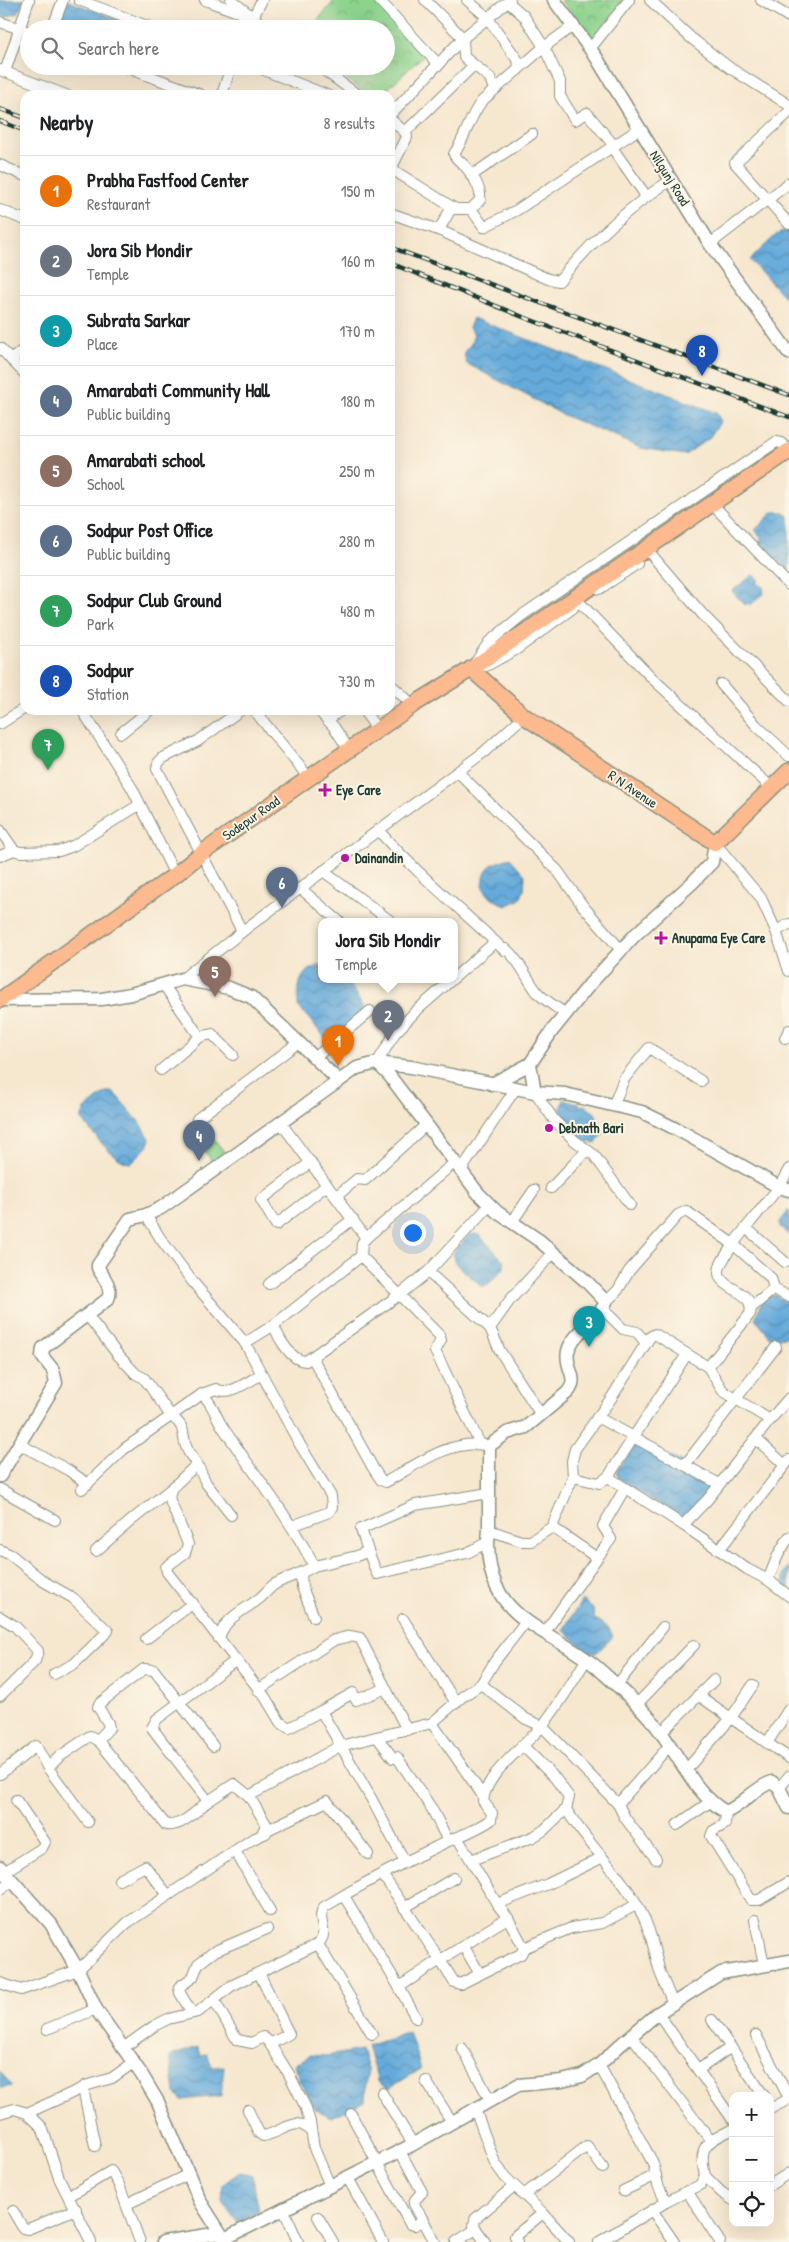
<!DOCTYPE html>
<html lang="en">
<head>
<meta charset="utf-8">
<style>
	body { margin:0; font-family:"Patrick Hand",sans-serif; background:#f6f6f6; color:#202124 }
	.controls { position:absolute; right:15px; bottom:15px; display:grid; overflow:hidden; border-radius:10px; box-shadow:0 5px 20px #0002 }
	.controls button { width:45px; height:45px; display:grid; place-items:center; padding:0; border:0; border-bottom:1px solid #e0e0e0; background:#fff; color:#202124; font:25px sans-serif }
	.you { position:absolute; left:412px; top:1232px; width:18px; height:18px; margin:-12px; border:4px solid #fff; border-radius:50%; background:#1a73e8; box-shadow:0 0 0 8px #1a73e833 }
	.badge { display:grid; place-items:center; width:32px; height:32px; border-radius:50%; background:#d93025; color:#fff; font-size:16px; font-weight:700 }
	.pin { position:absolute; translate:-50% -41px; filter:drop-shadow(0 1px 2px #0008) }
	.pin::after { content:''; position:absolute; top:26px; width:18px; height:15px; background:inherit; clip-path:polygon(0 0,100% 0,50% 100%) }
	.popup { position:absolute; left:318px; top:918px; width:140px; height:65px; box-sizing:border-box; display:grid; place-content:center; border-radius:10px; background:#fff; filter:drop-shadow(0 1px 4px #0005); font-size:16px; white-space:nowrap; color:#757577 }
	.popup b { font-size:19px; color:#202124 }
	.popup::after { content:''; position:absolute; left:50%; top:100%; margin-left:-10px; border:10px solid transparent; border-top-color:#fff }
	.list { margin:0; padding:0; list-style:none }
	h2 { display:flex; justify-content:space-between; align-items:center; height:65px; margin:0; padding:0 20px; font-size:21px }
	h2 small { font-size:16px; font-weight:400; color:#757577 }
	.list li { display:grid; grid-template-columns:32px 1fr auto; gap:15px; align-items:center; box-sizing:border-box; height:70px; padding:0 20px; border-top:1px solid #e0e0e0 }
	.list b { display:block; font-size:19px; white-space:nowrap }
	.list p { margin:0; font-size:16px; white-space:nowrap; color:#757577 }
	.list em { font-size:16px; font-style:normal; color:#757577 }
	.icon { flex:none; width:28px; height:28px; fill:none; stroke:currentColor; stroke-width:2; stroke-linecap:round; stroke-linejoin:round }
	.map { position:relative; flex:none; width:789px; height:2242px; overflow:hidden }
	.search { position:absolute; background:#fff; box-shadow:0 5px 20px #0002; left:20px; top:20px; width:375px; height:55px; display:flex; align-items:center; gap:12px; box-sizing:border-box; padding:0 18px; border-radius:28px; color:#757577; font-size:19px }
	.panel { position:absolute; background:#fff; box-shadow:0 5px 20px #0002; left:20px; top:90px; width:375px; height:625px; border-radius:15px }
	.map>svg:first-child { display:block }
</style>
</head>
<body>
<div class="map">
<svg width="789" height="2242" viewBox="0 0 789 2242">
	<defs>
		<pattern id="park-crowns" width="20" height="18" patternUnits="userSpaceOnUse" patternTransform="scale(1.25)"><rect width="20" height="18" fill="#8dd38e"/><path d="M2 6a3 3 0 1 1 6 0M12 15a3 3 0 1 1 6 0" fill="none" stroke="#73ac75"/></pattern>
		<pattern id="water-waves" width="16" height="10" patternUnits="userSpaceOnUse" patternTransform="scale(1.25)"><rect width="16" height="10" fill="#65aadb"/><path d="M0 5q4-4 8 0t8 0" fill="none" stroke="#538cb2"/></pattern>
	</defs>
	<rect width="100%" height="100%" fill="#fcf5e5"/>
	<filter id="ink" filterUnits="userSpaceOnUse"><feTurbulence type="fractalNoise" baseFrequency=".02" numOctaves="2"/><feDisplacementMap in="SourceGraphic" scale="10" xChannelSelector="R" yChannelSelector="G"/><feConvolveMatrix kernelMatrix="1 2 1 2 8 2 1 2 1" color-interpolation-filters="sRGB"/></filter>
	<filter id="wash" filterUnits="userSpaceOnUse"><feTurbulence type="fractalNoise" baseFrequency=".0096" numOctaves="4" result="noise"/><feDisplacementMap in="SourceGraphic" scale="20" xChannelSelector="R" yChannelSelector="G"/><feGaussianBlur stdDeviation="1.12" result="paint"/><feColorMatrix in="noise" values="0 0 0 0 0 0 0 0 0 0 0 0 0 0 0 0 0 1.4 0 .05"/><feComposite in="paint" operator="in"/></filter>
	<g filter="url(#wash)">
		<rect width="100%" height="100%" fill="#f6e7cf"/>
		<!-- park -->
		<g fill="url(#park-crowns)" stroke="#568861">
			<polygon points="335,0 377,0 425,54 381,95 369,95 328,66 386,66 386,29 310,29"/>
			<polygon points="560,0 625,0 592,38"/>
			<polygon points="203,1125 226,1154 214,1164 191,1134"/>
		</g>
		<!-- water -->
		<g fill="url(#water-waves)" stroke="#427488">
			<polygon points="0,0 24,0 18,13 6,17 0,15"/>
			<polygon points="68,1 146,29 56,29 65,3"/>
			<polygon points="789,229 789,302 750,260 776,235"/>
			<polygon points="473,318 716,413 721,421 709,438 685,455 641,448 563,415 466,363 464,352 471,344 474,334 469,328"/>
			<polygon points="773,512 784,512 789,517 789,570 759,542 762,538 755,530"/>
			<polygon points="753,575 759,580 757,582 763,587 764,594 750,605 748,603 745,605 732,591"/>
			<path d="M510,858L525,875L524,891L519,900L506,906L491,898L483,888C484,866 490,864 510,858Z"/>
			<path d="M322,965V980H347L365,1007C358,1023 341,1034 325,1038L298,1006C298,987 298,969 322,965Z"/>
			<path d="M106,1092H113L116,1095L142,1125L150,1139L147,1147L131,1163C114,1163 92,1131 81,1119L85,1109Z"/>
			<path d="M564,1100L579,1103L580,1106L584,1105L595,1113L604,1133L596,1143C580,1144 565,1123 560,1108Z"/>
			<polygon points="789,1210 789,1236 780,1227 780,1222"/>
			<polygon points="474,1234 479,1235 504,1261 504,1268 491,1282 483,1287 457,1265 452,1254 469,1235"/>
			<polygon points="772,1295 776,1295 789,1304 789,1335 786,1337 771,1338 755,1319 762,1301"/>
			<polygon points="643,1441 711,1479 713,1487 683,1519 619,1479 616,1472 635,1444"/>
			<polygon points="789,1565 789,1593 784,1589 783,1575"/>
			<polygon points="582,1600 593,1609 594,1618 609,1628 612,1638 596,1653 586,1651 563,1630"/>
			<polygon points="409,2032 421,2069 388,2089 378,2082 367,2046"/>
			<polygon points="198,2047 200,2056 207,2054 212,2067 224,2066 221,2096 182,2100 175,2093 170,2056"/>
			<polygon points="361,2050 368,2071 366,2079 365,2101 331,2117 314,2108 298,2078 295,2064 311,2055 326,2056"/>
			<polygon points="0,2071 12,2086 0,2088"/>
			<polygon points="240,2172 252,2175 259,2211 238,2223 222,2202 223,2184"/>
		</g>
	</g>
	<g filter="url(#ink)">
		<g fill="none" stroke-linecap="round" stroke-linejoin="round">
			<defs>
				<g id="minor">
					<polyline points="79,0 155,29"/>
					<polyline points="205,0 252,17"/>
					<polyline points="231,0 268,29"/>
					<polyline points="379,0 439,65"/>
					<polyline points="425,0 463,38 464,57 490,78 494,90"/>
					<polyline points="467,0 487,17 519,62 518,70"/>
					<polyline points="650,0 691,38 730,68 789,105"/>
					<polyline points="761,0 789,17"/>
					<polyline points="508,2 524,16 544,47 560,81 560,96 575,120 587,113 611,142 611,146 646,196"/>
					<polyline points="0,22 29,32"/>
					<polyline points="52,29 63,0"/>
					<polyline points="247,29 262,0"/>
					<polyline points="590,49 629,0"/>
					<polyline points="122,66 201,95"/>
					<polyline points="254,66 327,95"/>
					<polyline points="318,66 358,95"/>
					<polyline points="0,70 66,95"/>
					<polyline points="5,72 29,0"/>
					<polyline points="222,95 231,66"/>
					<polyline points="789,112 735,163 789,224"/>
					<polyline points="390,115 463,38 510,0"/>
					<polyline points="390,119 406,133 407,137 391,169"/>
					<polyline points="405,132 473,66"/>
					<polyline points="0,165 25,176"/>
					<polyline points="390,168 452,207 440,228 441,231"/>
					<polyline points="471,176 532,134"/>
					<polyline points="452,207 456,209 471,209 484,227 517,210 639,129"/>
					<path d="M471,209L480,200C482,189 472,174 465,166C461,161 456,160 454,154C466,137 469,117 482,101L544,47L573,26"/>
					<polyline points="0,210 25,220"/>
					<path d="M390,213L441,231L548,279L559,281C591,242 629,207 671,180"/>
					<polyline points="710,244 789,183"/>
					<polyline points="0,348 25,374"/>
					<polyline points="11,360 25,348"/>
					<polyline points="715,507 789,585"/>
					<polyline points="650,553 703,615 789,701"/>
					<polyline points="599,589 637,564"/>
					<polyline points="580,603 653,679 772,788"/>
					<polyline points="473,666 489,642 521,616 776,442 781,443 789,450"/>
					<polyline points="486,666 517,649 573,608"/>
					<polyline points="390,684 413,705"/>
					<polyline points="721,684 756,725 789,756"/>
					<polyline points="82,710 132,788 175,875"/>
					<polyline points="241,710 198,741 163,758 158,763 157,769 242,931"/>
					<polyline points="254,710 309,778"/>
					<polyline points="318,710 334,727 349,750"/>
					<polyline points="363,710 378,730"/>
					<polyline points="328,719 342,710"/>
					<polyline points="0,724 25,708"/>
					<polyline points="121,733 150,710"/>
					<polyline points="458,772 557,870 583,906 621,950"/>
					<polyline points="0,830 14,850 20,852 59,851 73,846 139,805"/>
					<path d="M378,830C417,874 462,910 504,950L506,949C520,961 526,977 537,992C544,1000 556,1007 566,1014"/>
					<polyline points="715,843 761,898 776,931 789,971"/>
					<polyline points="0,856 14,850"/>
					<polyline points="323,871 392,922"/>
					<polyline points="300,888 340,922"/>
					<polyline points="776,931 789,924"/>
					<polyline points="182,979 248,927 484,752 524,716"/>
					<polyline points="163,984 200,1037 212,1034 233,1055"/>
					<polyline points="785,1038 789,1030"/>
					<polyline points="316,1057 370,1011"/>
					<polyline points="377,1063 395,1033 416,1011 495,942"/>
					<polyline points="161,1070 200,1037"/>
					<polyline points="535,1092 554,1120 574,1140 594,1155 630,1205"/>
					<polyline points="613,1106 624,1079 649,1048 701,1081"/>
					<polyline points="197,1119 299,1042"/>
					<polyline points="281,1123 366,1238 362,1243 361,1256 439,1335 441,1340 435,1351 480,1444"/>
					<polyline points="311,1162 261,1200 276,1225 327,1185"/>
					<polyline points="460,1172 516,1088"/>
					<polyline points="551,1188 587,1150"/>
					<polyline points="341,1203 339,1194 357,1179 365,1180 427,1124"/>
					<polyline points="146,1215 160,1238 192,1281 245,1343 299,1443 331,1496 332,1507 329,1512 292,1526"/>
					<polyline points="512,1222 534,1190"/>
					<polyline points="746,1228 785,1262"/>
					<polyline points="366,1238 454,1163"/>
					<polyline points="428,1272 490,1328"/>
					<polyline points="269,1284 353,1219"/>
					<polyline points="606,1302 618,1290 629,1271 678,1215 686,1211 733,1244 779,1187 789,1169"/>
					<polyline points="751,1308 774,1289 789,1297"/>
					<polyline points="603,1309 623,1329 637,1332 646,1343"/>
					<path d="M87,1315L118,1355L136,1374L144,1378L171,1416L202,1394C212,1402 215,1415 222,1426C253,1473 289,1516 314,1566C302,1574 287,1577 275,1584C269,1588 265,1594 260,1598C244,1611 226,1616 219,1638"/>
					<polyline points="274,1325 361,1256"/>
					<path d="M245,1343L274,1325C278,1338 292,1362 306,1361L399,1295L428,1272L490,1205"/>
					<path d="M312,1357L373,1468L381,1480L386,1482C416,1465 448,1440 485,1445"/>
					<path d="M708,1367L750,1314C756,1290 720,1290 719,1273C718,1264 729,1252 733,1244L771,1278L774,1289"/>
					<path d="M202,1394L216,1389C230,1397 250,1380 262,1374"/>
					<polyline points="541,1415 500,1351 490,1328 510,1300 553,1253"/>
					<polyline points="597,1417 719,1484"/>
					<polyline points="770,1420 789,1398"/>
					<polyline points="756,1439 785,1465"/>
					<polyline points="19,1444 68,1470 88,1484"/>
					<polyline points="197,1464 206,1483 231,1515"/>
					<polyline points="685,1465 776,1347"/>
					<polyline points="573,1477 599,1483 608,1477"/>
					<polyline points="0,1489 55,1520"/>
					<path d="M82,1489L124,1449L171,1416C189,1429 180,1436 188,1451C190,1455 194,1460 197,1464L171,1489L169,1498L188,1544L185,1553L166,1567L167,1572L265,1697L280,1722L289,1728L321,1711L372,1800L405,1862"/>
					<polyline points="683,1525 747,1569 768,1580 789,1596"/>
					<polyline points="489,1530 521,1541 531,1541 552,1527"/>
					<polyline points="0,1550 11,1555 43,1581 73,1598 108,1631 74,1664 54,1674"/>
					<polyline points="719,1550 789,1460"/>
					<polyline points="96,1551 133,1519 171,1489"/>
					<polyline points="368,1551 361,1529 415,1505 489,1493"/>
					<polyline points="597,1558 611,1539 603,1526 625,1488"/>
					<polyline points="314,1566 357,1556 368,1551 377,1574 467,1553 488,1542"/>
					<polyline points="301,1574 302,1587 314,1617"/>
					<polyline points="768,1580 778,1555 789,1537"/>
					<polyline points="0,1617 15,1626 38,1651 35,1661 0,1696"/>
					<polyline points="403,1619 456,1703"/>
					<polyline points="545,1632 597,1558 552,1527 573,1477 572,1461 575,1449 610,1400 650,1337 655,1334 708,1367 723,1391 770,1420 708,1499 683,1525 608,1477 687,1354"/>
					<polyline points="146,1639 193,1603"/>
					<polyline points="481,1684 526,1719 542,1726 618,1804"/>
					<polyline points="616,1686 663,1627"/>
					<polyline points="258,1690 334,1640 350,1636 360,1638 407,1730"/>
					<polyline points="698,1695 731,1718 753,1685"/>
					<polyline points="636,1705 694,1645"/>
					<polyline points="321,1711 353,1693 356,1700 384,1689"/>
					<polyline points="432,1723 483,1796"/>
					<polyline points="661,1733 714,1680"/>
					<polyline points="377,1737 393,1758 397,1757 432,1809 448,1841"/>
					<polyline points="98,1740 109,1728 108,1723 98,1707 99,1704 144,1669 154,1670 213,1746"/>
					<polyline points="767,1743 789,1709"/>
					<path d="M522,1745L555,1778L569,1797L566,1809C588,1846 623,1875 642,1914C652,1932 654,1952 660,1972C664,1983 669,1993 673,2004"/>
					<polyline points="686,1770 731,1718 789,1758"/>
					<polyline points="0,1774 36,1746 48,1768"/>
					<polyline points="779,1788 789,1776"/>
					<polyline points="249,1796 340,1746 432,1723 462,1697 481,1684 495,1661 526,1621"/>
					<polyline points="207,1802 205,1797 152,1728 157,1719 235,1661"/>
					<polyline points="726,1812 725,1824 713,1831 711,1836 751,1900 759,1900 789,1882"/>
					<polyline points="677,1825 710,1802"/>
					<polyline points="263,1832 327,1801 368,1854"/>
					<polyline points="235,1851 270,1911"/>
					<polyline points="656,1859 625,1818 618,1804 670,1745"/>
					<polyline points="471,1860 533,1837 544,1830 566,1809"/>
					<polyline points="4,1872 42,1848 45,1842 16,1800"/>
					<path d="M382,1874L440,1960C464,1947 484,1931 508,1918"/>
					<polyline points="119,1880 145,1866 168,1895"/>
					<polyline points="0,1890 12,1881"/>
					<polyline points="344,1896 399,1987"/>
					<polyline points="497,1904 548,1884 601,1858"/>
					<polyline points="404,1908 454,1878"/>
					<polyline points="755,1920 764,1965"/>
					<polyline points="318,1944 372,2034"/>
					<polyline points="464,1947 480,1974"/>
					<polyline points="524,1948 571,1928 602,1923 636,1905"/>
					<polyline points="259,1973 289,2034 270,2044"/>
					<path d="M0,1983L21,1990L78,1970L127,1923L251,1840L266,1833L263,1832L266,1824L249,1796L234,1784C225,1790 216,1796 207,1802C196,1811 182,1827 166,1825L98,1740L90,1736L59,1757L48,1768L88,1822"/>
					<polyline points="214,2000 237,2040 252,2043 263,2037 268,2041 289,2074 305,2106 310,2122 314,2148 330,2186"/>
					<polyline points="192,2013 180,1993 179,1987 193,1977 198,1964 215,1951 267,1929"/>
					<polyline points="658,2013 733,2120"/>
					<polyline points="416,2018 399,1987 440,1960 454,1982 460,1984 521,1954 524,1948 508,1918 497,1904 457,1837"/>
					<polyline points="712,2020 764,2096"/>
					<polyline points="47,2029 96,2009"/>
					<polyline points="631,2035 711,2141"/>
					<polyline points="756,2035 789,2098"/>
					<path d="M123,2048L154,2026L168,2019L198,2012L231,1986L318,1944C331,1930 315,1921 324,1907C360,1885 398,1865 436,1847C455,1837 474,1832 491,1820L492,1813L483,1801C486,1772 526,1746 544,1724C559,1704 573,1682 586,1660"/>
					<polyline points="462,2048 490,2100"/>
					<polyline points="599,2065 653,2163 658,2185 666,2202"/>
					<polyline points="698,2070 731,2047"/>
					<polyline points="426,2081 452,2122"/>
					<polyline points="382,2093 413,2144"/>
					<polyline points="475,2109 495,2163 505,2177 543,2213 569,2242"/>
					<polyline points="770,2109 789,2099"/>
					<path d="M248,2110L259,2133L263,2136C279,2134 298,2114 310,2131"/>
					<polyline points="0,2113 14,2109 27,2113 42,2127 59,2178 91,2242"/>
					<polyline points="27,2113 83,2088"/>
					<polyline points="351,2114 410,2224 415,2225 423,2221"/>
					<polyline points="95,2146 83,2088 85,2086 112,2078 133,2063"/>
					<polyline points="400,2151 422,2192 415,2200 414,2204 435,2242"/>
					<polyline points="705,2176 721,2192 733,2200"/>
					<polyline points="348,2178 383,2242"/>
					<polyline points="770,2185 789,2173"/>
					<polyline points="623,2191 656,2175"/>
					<polyline points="687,2191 720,2242"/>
					<polyline points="525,2194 587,2146 603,2168"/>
					<polyline points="69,2196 111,2171 119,2185 140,2242"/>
					<polyline points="127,2204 189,2174"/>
					<polyline points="283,2208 298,2242"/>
					<polyline points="652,2210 674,2242"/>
					<polyline points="13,2211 23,2228 28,2229 76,2209"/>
					<polyline points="318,2217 333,2242"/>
					<polyline points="456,2242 476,2229"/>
					<polyline points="485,2242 474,2226 475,2219 514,2186"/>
					<polyline points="517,2242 515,2236 543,2213"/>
					<path d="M599,2242L666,2202L700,2185L705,2176C698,2144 706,2143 733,2129"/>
				</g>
				<g id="tertiary">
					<polyline points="554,0 596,57 710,244 789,353"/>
					<polyline points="0,1000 102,999 131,994 182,979 229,988 251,997 339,1081 357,1068 377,1063 411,1067 535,1092 565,1094 642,1112 684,1133 779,1187 789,1190"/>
					<path d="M377,1063L389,1075L478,1193L497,1212L540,1241L587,1282L606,1302C598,1321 573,1332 568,1351C564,1368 580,1377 568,1392L526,1427L507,1433L489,1446V1530C486,1555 490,1582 506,1602C528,1630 574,1645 601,1671C620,1688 642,1707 657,1727C679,1755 694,1794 726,1812C743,1805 754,1788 772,1782L779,1788L789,1808"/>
					<polyline points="492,1084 530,1064"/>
					<polyline points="535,1092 530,1064 552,1031 590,984 635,935 692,883 712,862 715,843"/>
					<path d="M0,1476L56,1383L53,1370L42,1356L43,1348L108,1299C113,1288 104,1278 98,1268V1265L130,1219L146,1215L161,1208L339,1081"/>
					<polyline points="0,1867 51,1924 78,1970 96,2009 142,2075 158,2102 200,2201 226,2242"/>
					<polyline points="224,2239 410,2146 518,2085 562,2081 582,2076 599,2065 619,2046 658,2013 721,1973 789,1961"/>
					<polyline points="163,2242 220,2233"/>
				</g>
				<g id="primary">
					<polyline points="471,669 524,716 715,843 789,771"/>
					<polyline points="0,1000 175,875 202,853 413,705 471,669 789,451"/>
				</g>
			</defs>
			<!-- minor casing -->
			<use href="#minor" stroke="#8a9282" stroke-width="12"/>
			<!-- tertiary casing -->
			<use href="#tertiary" stroke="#8a9282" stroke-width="15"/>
			<!-- primary casing -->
			<use href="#primary" stroke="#8a9282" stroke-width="18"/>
			<!-- minor -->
			<use href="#minor" stroke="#fff" stroke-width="10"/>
			<!-- tertiary -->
			<use href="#tertiary" stroke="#fff" stroke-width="12"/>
			<!-- primary -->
			<use href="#primary" stroke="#fcba8e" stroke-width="15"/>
			<defs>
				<g id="rail">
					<polyline points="0,109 25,118"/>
					<polyline points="0,121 25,131"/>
					<polyline points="390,247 789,395"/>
					<polyline points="390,263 523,317 789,417"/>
				</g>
			</defs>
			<!-- rail casing -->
			<use href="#rail" stroke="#1f3d34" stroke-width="4.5"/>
			<!-- rail -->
			<use href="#rail" stroke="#fcf5e5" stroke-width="2.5" stroke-dasharray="8" stroke-linecap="butt"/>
		</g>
	</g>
	<!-- markers -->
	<g fill="#b5179e" stroke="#fcf5e5" stroke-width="2">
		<path d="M322.5 782.5h5v5h5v5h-5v5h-5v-5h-5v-5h5z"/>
		<circle cx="345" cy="858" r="5"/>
		<path d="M658.5 930.5h5v5h5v5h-5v5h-5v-5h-5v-5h5z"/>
		<circle cx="549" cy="1128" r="5"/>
	</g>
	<g text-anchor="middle" stroke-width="4" stroke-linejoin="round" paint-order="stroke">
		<!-- street labels -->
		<g font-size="14" fill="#1f3d34" stroke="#fcf5e5">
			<text transform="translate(670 178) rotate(58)" y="5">Nilgunj Road</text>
			<text transform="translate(633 789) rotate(34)" y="5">R N Avenue</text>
			<text transform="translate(251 818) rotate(-35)" y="5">Sodepur Road</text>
		</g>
		<!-- poi labels -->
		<g font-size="14" font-weight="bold" fill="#1f3d34" stroke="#fcf5e5" text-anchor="start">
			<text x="336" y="795">Eye Care</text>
			<text x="355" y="863">Dainandin</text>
			<text x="672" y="943">Anupama Eye Care</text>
			<text x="559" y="1133">Debnath Bari</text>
		</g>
	</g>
</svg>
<div class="controls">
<button>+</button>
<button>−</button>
<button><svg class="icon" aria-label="locate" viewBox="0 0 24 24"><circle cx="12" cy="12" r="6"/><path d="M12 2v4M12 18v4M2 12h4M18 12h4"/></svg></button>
</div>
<div class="you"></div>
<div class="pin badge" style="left:338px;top:1066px;background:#e8710a">1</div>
<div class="pin badge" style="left:388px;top:1041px;background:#6b7280">2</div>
<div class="popup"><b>Jora Sib Mondir</b>Temple</div>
<div class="pin badge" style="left:589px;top:1347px;background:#0f9aa8">3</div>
<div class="pin badge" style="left:199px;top:1161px;background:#5c6f8a">4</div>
<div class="pin badge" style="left:215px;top:997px;background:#8d6e63">5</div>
<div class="pin badge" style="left:282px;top:908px;background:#5c6f8a">6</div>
<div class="pin badge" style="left:48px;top:770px;background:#2e9e5b">7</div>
<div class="pin badge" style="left:702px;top:376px;background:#1a4fb4">8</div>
<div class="search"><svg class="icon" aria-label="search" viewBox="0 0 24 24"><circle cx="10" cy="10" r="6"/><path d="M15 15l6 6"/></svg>Search here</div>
<section class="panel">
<h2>Nearby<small>8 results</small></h2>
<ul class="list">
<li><span class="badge" style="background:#e8710a">1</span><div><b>Prabha Fastfood Center</b><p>Restaurant</p></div><em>150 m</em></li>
<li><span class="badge" style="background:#6b7280">2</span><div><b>Jora Sib Mondir</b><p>Temple</p></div><em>160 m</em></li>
<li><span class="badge" style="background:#0f9aa8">3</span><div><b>Subrata Sarkar</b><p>Place</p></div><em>170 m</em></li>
<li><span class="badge" style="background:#5c6f8a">4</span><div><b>Amarabati Community Hall</b><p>Public building</p></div><em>180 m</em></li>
<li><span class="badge" style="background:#8d6e63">5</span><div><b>Amarabati school</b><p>School</p></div><em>250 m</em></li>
<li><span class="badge" style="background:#5c6f8a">6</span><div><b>Sodpur Post Office</b><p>Public building</p></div><em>280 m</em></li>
<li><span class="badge" style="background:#2e9e5b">7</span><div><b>Sodpur Club Ground</b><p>Park</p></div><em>480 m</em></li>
<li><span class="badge" style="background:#1a4fb4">8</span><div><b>Sodpur</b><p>Station</p></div><em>730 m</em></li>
</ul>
</section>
</div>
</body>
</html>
